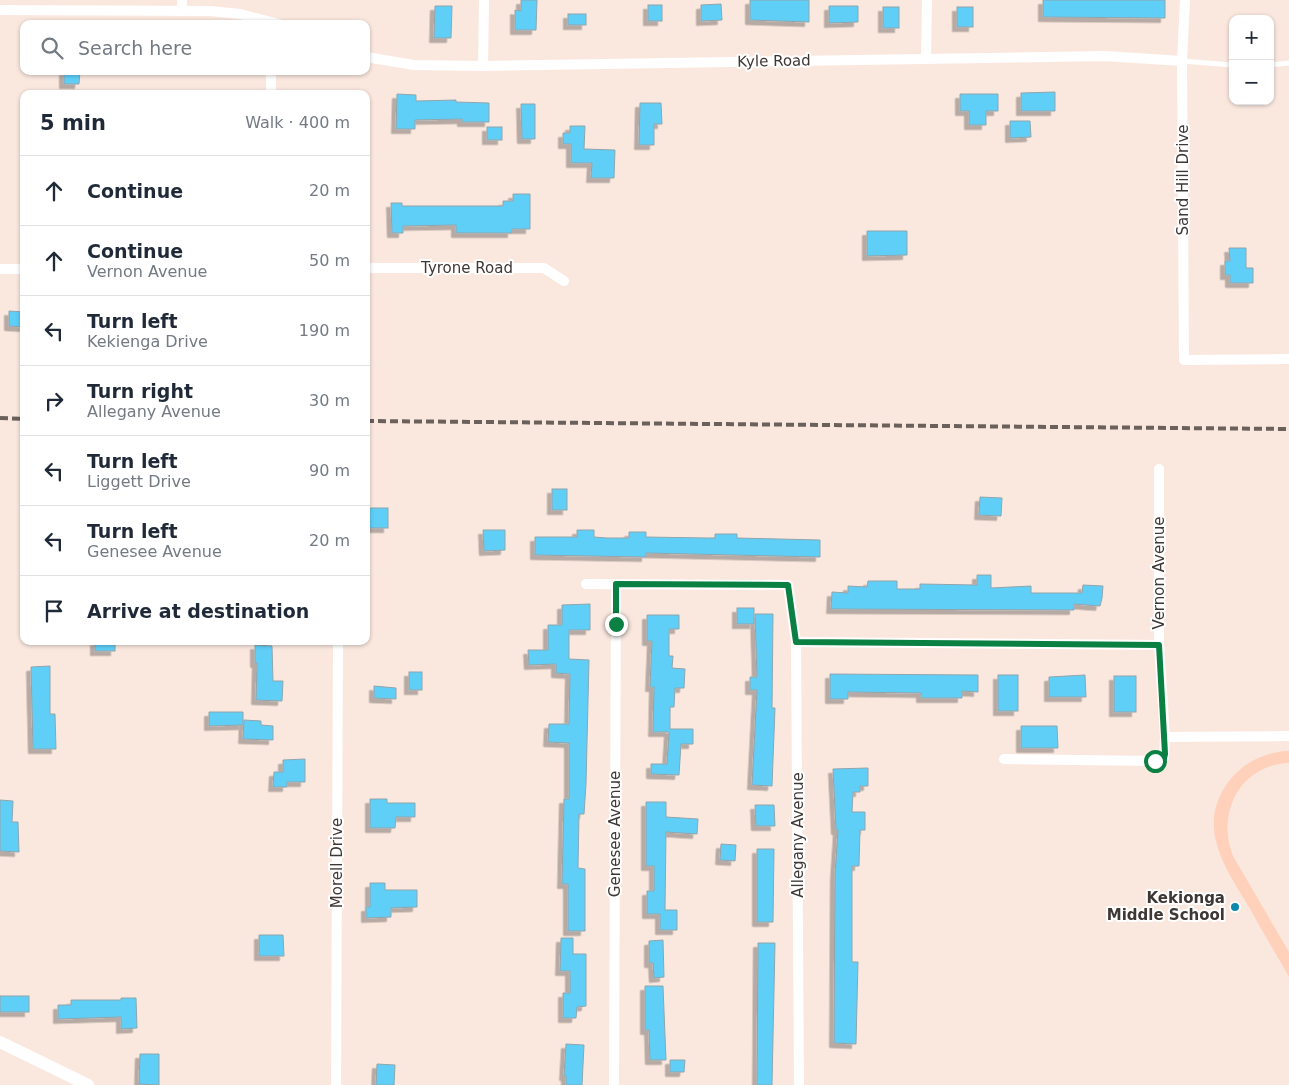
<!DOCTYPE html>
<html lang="en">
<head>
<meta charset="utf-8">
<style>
	body { margin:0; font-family:"DejaVu Sans",sans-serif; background:#f6f6f7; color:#1f2937 }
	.controls { position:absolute; right:15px; top:15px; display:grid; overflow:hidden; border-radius:10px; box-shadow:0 1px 4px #0004 }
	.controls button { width:45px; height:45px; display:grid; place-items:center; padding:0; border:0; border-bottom:1px solid #e0e1e3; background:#fff; color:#1f2937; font:25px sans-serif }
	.stop { position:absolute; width:15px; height:15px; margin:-11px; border:4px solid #0b8043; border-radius:50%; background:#fff }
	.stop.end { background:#0b8043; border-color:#fff; box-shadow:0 1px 5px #0008 }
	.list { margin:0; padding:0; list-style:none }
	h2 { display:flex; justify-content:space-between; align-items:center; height:65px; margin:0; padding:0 20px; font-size:21px }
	h2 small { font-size:16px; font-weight:400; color:#747a83 }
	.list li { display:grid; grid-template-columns:32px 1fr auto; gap:15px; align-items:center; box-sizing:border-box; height:70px; padding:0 20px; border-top:1px solid #e0e1e3 }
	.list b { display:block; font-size:19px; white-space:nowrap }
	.list p { margin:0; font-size:16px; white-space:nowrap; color:#747a83 }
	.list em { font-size:16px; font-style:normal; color:#747a83 }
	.icon { flex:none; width:28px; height:28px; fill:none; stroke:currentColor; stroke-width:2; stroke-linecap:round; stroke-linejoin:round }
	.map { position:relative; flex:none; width:1289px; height:1085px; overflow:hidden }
	.search { position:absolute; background:#fff; box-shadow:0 1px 4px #0004; left:20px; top:20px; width:350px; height:55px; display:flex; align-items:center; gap:12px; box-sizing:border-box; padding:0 18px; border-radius:10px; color:#747a83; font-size:19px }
	.panel { position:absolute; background:#fff; box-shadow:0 1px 4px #0004; left:20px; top:90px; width:350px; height:555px; border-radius:10px }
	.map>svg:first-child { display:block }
</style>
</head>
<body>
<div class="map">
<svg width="1289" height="1085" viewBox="0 0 1289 1085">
	<defs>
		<filter id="shadow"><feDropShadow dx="-4.5" dy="4.5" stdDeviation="0" flood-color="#0004"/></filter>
	</defs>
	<rect width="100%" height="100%" fill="#fae8df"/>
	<!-- green -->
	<path fill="#ffd1ba" d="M1284,751H1289V763C1240,765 1216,813 1233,856L1289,952V977C1276,954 1262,931 1249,907C1225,867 1195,826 1229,781C1243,763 1262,754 1284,751Z"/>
	<!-- building -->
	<g fill="#5fcff8" stroke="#91a4ab" filter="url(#shadow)">
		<polygon points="521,0 537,0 536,30 515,30 515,10 521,11"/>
		<polygon points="750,0 809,0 809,22 750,20"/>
		<polygon points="1043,0 1165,0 1165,18 1043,17"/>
		<polygon points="721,4 722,20 701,21 701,5"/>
		<rect x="648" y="5" width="14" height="16"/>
		<polygon points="435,6 452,6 451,38 434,38"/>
		<polygon points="829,6 858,6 858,22 829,23"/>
		<rect x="883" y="7" width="16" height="21"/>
		<rect x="957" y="7" width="16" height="20"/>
		<rect x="568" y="14" width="18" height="11"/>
		<polygon points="64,71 80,71 79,84 64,84"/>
		<polygon points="1055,92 1055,111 1021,111 1021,93"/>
		<polygon points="397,94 416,95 416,101 456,100 456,102 489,103 489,122 462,122 462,119 415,120 415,129 396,129"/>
		<polygon points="960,94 998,94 998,111 986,111 986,125 969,125 969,111 960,111"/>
		<polygon points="640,103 661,103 662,124 654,124 654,145 639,145"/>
		<polygon points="521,104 535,104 535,139 522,139"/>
		<polygon points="1010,121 1030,121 1031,137 1010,138"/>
		<polygon points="570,126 585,126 584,149 615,150 614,178 591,178 592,163 571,163 571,144 563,144 563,133 570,133"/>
		<rect x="487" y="127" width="15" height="13"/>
		<polygon points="513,194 530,194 530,229 512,229 512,233 456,233 456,225 403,226 403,233 392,233 391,203 402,203 402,206 503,206 503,201 513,201"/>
		<polygon points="867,231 907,231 907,255 867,256"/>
		<polygon points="1229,248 1246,248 1246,268 1253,268 1253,283 1230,283 1230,275 1225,275 1225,261 1230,261"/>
		<polygon points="9,311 24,312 24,327 9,326"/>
		<rect x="552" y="489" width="15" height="21"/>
		<polygon points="980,497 1002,498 1001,516 979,515"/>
		<rect x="366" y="508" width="22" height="20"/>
		<polygon points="483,530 505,530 505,550 484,551"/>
		<polygon points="577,530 594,530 594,537 607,538 629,538 629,532 646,532 646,537 707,538 715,538 715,534 737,534 737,538 820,540 820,557 646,553 646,557 535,555 535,537 577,537"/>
		<polygon points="977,575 991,575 991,588 1031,586 1031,593 1082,593 1083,585 1103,586 1102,598 1100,606 1074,604 1074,610 831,609 832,592 848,593 848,586 867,587 868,581 897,581 897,589 920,589 920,584 977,585"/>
		<polygon points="590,604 590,630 569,630 569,659 589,660 586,784 584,814 579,814 578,868 585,869 585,931 568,931 568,884 562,884 564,799 569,799 569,743 548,742 549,724 569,724 570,674 556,673 556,664 529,665 528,650 548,650 548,625 562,625 562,605"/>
		<rect x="737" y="608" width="17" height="16"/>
		<polygon points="755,614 773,614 772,708 775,708 772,786 752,785 757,690 750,690 750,677 757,677"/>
		<polygon points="647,615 679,615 679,629 669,629 669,656 673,656 672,668 685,669 684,688 675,688 674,707 670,707 670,729 693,729 693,744 681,744 679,775 651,774 651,764 667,764 669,732 653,732 654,687 650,687 652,641 647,641"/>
		<rect x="95" y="641" width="20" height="10"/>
		<polygon points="255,645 272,646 273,681 283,681 282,701 256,700 257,663 255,663"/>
		<polygon points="50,666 50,714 55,714 56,749 33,749 31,667"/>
		<rect x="409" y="672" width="13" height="18"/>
		<polygon points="830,674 978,675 978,692 962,691 962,698 921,698 921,693 848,692 848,699 830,699"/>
		<rect x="998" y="675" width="20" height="36"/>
		<polygon points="1085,675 1086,697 1049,697 1049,677"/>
		<rect x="1114" y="676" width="22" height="36"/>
		<polygon points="374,686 396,688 396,699 374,698"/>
		<polygon points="209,712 243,712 243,725 209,726"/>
		<polygon points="244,720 261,721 261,725 273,726 273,740 243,739"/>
		<polygon points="1021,726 1057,726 1058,748 1021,748"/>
		<polygon points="305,759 305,782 287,782 287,787 273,787 274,772 283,772 283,760"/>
		<polygon points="868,768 868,786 860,786 860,792 853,792 852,812 865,812 865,830 860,830 859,866 852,866 852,962 858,962 856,1044 834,1043 835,875 838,830 836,830 833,769"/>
		<polygon points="370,799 387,799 387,803 415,803 415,817 396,817 395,828 370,828"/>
		<polygon points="0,800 13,801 12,822 18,822 19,852 0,851"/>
		<polygon points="646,802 666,802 666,817 698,819 697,834 666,832 665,910 677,910 677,930 660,930 660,914 647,914 647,891 654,891 654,866 646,866"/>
		<polygon points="755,805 774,805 775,826 756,826"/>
		<polygon points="721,844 736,845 735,861 720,860"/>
		<polygon points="757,849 774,849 773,922 757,922"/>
		<polygon points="370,883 385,883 385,890 417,890 417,907 391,908 391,917 366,918 366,907 370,907"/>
		<polygon points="259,935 283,935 284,956 259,956"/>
		<polygon points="561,938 573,938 573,954 586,954 586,1006 577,1007 576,1018 563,1018 563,993 570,993 570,971 560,971"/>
		<polygon points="663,940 664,977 654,978 653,963 649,963 649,941"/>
		<polygon points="758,943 775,943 772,1085 757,1085"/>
		<polygon points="645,986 663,986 666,1060 650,1060 649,1030 645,1030"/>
		<rect x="0" y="996" width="29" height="16"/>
		<polygon points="121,998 136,998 137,1028 121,1029 121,1017 58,1019 58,1005 71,1005 71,1000 121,1000"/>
		<polygon points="566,1044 584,1045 582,1085 566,1085 566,1076 564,1076"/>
		<polygon points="140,1054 159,1054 159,1085 139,1084"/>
		<polygon points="670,1060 685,1060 684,1072 670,1072"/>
		<polygon points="377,1064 395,1065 394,1085 376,1085"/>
	</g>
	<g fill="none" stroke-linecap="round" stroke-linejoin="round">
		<!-- service -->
		<g stroke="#fff" stroke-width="5">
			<polyline points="1182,61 1233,65"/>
			<polyline points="1270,65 1289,63"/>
		</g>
		<!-- minor -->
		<g stroke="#fff" stroke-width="10">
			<polyline points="1185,0 1182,61 1184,360 1289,359"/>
			<polyline points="0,10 210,11 240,14 279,24"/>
			<polyline points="182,11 182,0"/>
			<polyline points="366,57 414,65 483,66 1105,56 1182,61"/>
			<polyline points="926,58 927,0"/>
			<polyline points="483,66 484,0"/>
			<polyline points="271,71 271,94"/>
			<polyline points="366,268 544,268 564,281"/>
			<polyline points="0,269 24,269"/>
			<polyline points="586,584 788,585 796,642 799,1085"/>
			<polyline points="796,642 1159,645"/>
			<polyline points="1165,737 1289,736"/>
			<polyline points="1004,759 1155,761 1164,758 1165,737 1159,645 1159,469"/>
			<polyline points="336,1085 338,641"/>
			<polyline points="614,1085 616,584"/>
		</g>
		<!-- tertiary -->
		<polyline stroke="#fff" stroke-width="12" points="0,1042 88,1085"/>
		<!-- rail -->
		<g stroke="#6a605c" stroke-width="4" stroke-dasharray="8 4" stroke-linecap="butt">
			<polyline points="0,418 24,419"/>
			<polyline points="366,421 1289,429"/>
		</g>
	</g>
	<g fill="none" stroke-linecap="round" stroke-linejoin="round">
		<!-- route -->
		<polyline stroke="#0b8043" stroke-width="6" points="616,624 616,584 788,585 796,642 1159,645 1165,754 1164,758 1155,761"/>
	</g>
	<!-- markers -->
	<circle fill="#0e89ac" stroke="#fff" stroke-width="2" cx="1235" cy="907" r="5"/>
	<g text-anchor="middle" stroke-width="4" stroke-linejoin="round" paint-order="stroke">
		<!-- street labels -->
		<g font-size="15" fill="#3e3734" stroke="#fff">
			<text transform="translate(774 61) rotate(-1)" y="5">Kyle Road</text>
			<text transform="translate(1183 180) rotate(-90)" y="5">Sand Hill Drive</text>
			<text x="467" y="273">Tyrone Road</text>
			<text transform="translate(1159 573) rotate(-90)" y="5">Vernon Avenue</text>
			<text transform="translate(615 834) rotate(-90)" y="5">Genesee Avenue</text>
			<text transform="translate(798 835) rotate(-90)" y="5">Allegany Avenue</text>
			<text transform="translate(337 863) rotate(-90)" y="5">Morell Drive</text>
		</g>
		<!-- poi labels -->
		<g font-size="15" font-weight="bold" fill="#3e3734" stroke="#fff" text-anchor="end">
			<text x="1225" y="903">Kekionga<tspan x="1225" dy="17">Middle School</tspan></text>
		</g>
	</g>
</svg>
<div class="controls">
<button>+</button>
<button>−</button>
</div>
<div class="stop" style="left:1155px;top:761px"></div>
<div class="stop end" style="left:616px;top:624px"></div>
<div class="search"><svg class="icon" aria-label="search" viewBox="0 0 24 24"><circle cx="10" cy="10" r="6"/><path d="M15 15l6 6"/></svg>Search here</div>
<section class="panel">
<h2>5 min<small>Walk · 400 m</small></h2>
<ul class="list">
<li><svg class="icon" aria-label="ahead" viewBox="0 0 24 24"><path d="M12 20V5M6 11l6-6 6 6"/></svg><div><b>Continue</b></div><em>20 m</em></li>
<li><svg class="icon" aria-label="ahead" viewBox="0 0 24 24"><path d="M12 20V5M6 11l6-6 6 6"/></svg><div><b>Continue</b><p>Vernon Avenue</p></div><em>50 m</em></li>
<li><svg class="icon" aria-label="left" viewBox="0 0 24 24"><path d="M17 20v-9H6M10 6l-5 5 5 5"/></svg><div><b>Turn left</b><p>Kekienga Drive</p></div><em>190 m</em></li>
<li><svg class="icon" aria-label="right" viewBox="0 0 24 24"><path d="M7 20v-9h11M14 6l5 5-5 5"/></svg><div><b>Turn right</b><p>Allegany Avenue</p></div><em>30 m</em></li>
<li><svg class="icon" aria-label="left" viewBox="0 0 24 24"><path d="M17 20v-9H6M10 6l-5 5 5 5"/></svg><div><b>Turn left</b><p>Liggett Drive</p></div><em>90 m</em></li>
<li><svg class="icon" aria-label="left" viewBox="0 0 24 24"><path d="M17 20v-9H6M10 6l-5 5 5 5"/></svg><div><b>Turn left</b><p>Genesee Avenue</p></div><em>20 m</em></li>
<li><svg class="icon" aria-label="arrive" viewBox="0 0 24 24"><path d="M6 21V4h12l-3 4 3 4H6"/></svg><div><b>Arrive at destination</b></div></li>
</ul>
</section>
</div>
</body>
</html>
